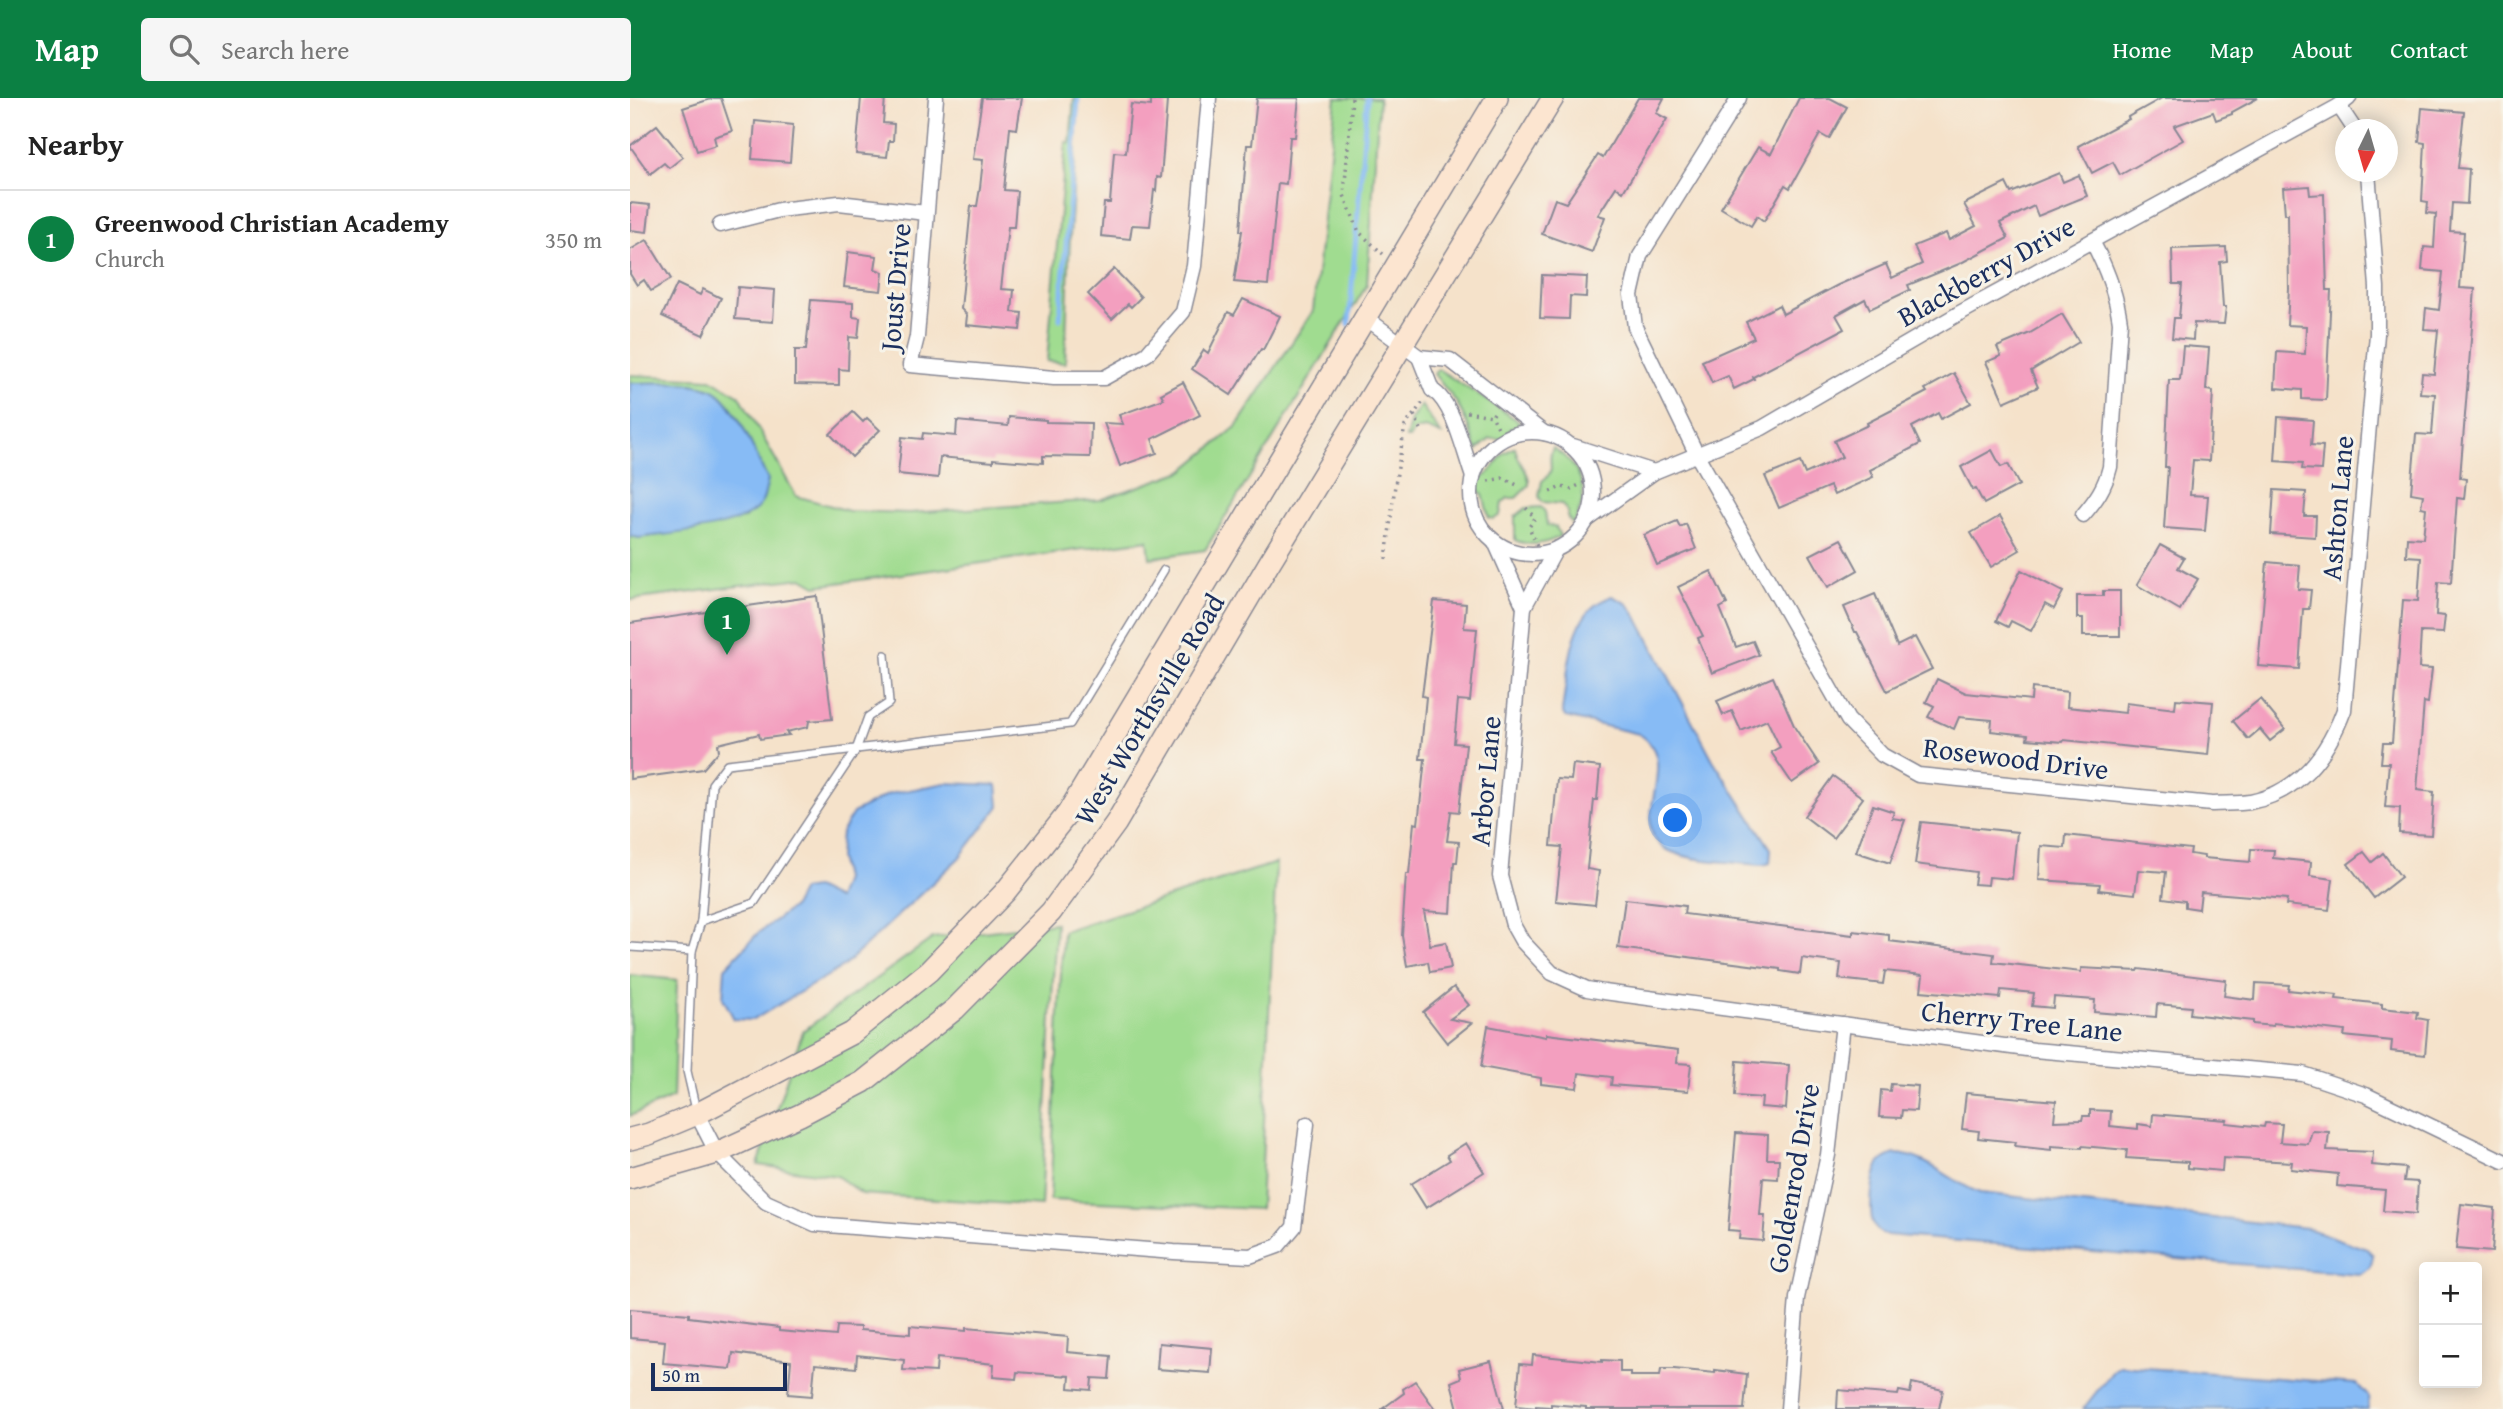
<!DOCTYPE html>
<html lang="en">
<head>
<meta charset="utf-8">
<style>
	body { margin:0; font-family:"Gentium Book Plus",serif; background:#f6f6f6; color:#222 }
	.controls { position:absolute; right:21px; bottom:21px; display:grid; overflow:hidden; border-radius:7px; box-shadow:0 4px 18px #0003 }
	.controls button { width:63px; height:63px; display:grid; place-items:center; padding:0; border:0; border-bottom:2px solid #e0e0e0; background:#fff; color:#222; font:35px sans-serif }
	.compass { position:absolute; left:1705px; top:21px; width:63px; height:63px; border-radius:50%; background:#fff; box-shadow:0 4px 18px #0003; rotate:185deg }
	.scale { position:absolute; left:21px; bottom:18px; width:136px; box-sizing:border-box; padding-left:7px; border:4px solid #1b2f5e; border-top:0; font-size:19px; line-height:24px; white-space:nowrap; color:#1b2f5e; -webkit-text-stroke:5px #f7f3e8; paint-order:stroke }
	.you { position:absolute; left:1046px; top:723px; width:24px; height:24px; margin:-18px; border:5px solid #fff; border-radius:50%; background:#1a73e8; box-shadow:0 0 0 10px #1a73e833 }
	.badge { display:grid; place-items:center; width:46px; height:46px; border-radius:50%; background:#0b8043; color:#fff; font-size:23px; font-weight:700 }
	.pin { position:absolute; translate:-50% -58px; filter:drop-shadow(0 2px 4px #0008) }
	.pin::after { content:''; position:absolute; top:37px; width:24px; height:21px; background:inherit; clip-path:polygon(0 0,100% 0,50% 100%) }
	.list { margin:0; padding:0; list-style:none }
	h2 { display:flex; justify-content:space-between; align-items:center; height:91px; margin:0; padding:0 28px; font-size:30px }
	h2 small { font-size:23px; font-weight:400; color:#767676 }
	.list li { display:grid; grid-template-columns:46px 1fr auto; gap:21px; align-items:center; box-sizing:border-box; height:98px; padding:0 28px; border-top:2px solid #e0e0e0 }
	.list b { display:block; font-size:26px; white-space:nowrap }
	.list p { margin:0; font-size:23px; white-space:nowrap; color:#767676 }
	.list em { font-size:23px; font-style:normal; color:#767676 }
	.icon { flex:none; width:38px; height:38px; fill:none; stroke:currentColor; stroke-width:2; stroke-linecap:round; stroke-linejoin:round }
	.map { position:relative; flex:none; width:1873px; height:1311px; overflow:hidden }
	header { display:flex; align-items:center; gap:42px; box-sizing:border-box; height:98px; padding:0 35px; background:#0b8043; color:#fff }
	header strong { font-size:33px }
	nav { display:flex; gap:38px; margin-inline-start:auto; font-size:24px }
	.search { width:490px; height:63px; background:#f6f6f6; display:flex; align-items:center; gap:18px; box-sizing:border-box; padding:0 24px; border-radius:7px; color:#767676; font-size:26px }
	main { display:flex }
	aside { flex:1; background:#fff }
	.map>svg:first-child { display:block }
</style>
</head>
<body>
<header>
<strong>Map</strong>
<div class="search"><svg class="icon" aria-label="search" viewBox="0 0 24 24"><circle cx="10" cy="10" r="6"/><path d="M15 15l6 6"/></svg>Search here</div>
<nav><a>Home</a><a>Map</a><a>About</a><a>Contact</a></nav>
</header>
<main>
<aside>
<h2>Nearby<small></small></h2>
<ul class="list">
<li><span class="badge">1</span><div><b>Greenwood Christian Academy</b><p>Church</p></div><em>350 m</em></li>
</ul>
</aside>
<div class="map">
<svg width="1873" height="1311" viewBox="0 0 1873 1311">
	<rect width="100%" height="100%" fill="#f7f3e8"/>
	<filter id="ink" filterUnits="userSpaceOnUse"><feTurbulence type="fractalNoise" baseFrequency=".0143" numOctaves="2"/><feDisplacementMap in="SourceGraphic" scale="14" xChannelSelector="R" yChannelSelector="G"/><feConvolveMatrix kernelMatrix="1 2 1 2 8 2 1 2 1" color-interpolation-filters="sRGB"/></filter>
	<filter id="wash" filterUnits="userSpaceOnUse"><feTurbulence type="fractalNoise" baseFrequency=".00686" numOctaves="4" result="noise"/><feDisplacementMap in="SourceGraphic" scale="28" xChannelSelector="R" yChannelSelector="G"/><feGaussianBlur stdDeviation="1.57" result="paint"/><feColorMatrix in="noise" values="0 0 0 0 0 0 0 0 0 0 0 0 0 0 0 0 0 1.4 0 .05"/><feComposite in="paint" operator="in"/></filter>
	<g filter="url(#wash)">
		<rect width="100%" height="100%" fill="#f5e2ca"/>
		<!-- green -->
		<g fill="#a0dc90" stroke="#5e8677" stroke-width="2">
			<polygon points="444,0 449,0 440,138 435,265 417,263 436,44 440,45"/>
			<path d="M706,0H749L737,187L575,452L520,460L518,442L186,488L172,480L0,502V438L10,440L82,428L115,420L138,382C126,359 106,300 81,291C56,282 26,285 0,285V277L81,281L110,298L166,398L219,413L279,415L470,402L553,373L606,329L683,213Z"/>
			<polygon points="808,271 890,324 890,327 881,330 874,341 860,341 847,352 837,325 827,305 804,276"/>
			<polygon points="791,307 811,336 796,330 785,332 779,340 776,340 781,322"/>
			<path d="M885,349C887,366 900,372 899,387L886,400H878L872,405L870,417L864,421L859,420L853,397L842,387L858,376L874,355Z"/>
			<path d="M923,350C952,369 962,394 943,426L938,421V414L932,406L912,404L909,398L912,383C929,371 915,365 923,350Z"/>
			<path d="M911,409L915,414L917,427L926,429L930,438C917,446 899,449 885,442V419L896,410Z"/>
			<polygon points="646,765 630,1111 420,1102 433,833"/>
			<polygon points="426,825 411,1108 232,1096 207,1078 128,1067 173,933 303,840"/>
			<polygon points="0,877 47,882 43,999 0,1018"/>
		</g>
		<!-- water -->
		<g fill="#87bbf5" stroke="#5175aa" stroke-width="2">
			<path d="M0,285C26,285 56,282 81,291C105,300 126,359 138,382C136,389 135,398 132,404C116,432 40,435 9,440L0,438Z"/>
			<path d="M982,498L998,506L1008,521L1083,662L1141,751L1140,765L1133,767C1104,764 1070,765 1042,754C989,733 1057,665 1009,636L935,619L932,613C937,583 939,529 963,509C968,504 976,501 982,498Z"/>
			<polygon points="315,685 367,687 369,708 329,760 214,868 123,922 104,921 93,900 95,870 128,835 163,809 172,792 185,790 207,801 214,781 209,759 211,735 223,715 259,696"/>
			<path d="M1265,1056C1298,1057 1320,1084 1350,1095L1677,1130L1737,1151L1743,1157C1742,1168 1739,1173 1729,1176L1257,1137C1251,1135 1246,1133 1244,1127C1238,1115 1242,1075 1250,1065C1254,1060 1259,1058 1265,1056Z"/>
			<polygon points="1490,1268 1727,1286 1738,1298 1739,1311 1453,1311 1483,1273"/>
		</g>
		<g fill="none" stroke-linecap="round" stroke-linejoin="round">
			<!-- stream -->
			<g stroke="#87bbf5" stroke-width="5">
				<polyline points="430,221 448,0"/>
				<polyline points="719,226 737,0"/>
			</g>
		</g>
		<g id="blocks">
			<!-- building -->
			<g fill="#f39fbf">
				<polygon points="84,0 91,0 102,33 84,39 86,47 67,53 53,10"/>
				<polygon points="231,0 255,0 253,25 264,26 263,43 259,43 257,59 226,56"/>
				<polygon points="352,0 392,0 387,31 380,30 374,92 387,93 384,129 378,129 371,191 384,192 382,214 392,215 390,232 336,227 337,217 331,211 341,108 347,108 350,90 353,62 343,61"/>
				<polygon points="627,0 669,0 665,39 660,39 656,86 648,85 638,187 604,184 612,133 610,133 617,47 622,47"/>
				<polygon points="1008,0 1034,0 1026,15 1037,21 993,94 986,89 968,117 975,119 962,154 912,136 925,101 936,105 968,57 973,60"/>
				<polygon points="1169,0 1200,0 1217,9 1199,41 1190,36 1160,90 1155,87 1134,123 1127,118 1121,128 1091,110 1128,49 1141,56"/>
				<polygon points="1532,0 1628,0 1602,14 1602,16 1586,22 1583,14 1544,28 1553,42 1490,77 1483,64 1462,75 1448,48 1499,21 1498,19"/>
				<polygon points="521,2 537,3 531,80 527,79 526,93 524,92 520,128 502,127 500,141 471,138 474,105 480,105 484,54 496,55 501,6 521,8"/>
				<polygon points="1792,10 1834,14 1828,70 1839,71 1837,106 1822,105 1820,133 1834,134 1830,190 1845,191 1830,380 1836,381 1834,401 1827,400 1821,485 1808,484 1806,517 1815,518 1813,535 1791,534 1789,570 1802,571 1798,605 1794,604 1787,692 1804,694 1801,737 1769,735 1770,710 1755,709 1759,665 1751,665 1753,645 1762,645 1773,502 1788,503 1791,459 1776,458 1777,439 1793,440 1796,410 1791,409 1793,397 1781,395 1786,336 1802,337 1805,296 1790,295 1792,275 1804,276 1808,232 1794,231 1796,210 1809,212 1813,174 1792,172 1794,149 1804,150 1806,116 1797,115 1798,104 1792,103 1795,45 1789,44"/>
				<polygon points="125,23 163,27 160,64 122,61"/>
				<polygon points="27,27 53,59 39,70 34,65 20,76 0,48"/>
				<polygon points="1429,75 1433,84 1449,77 1457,98 1408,118 1404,108 1370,125 1378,140 1329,166 1278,187 1280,192 1240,211 1235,201 1206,217 1214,231 1123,279 1124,281 1104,291 1098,278 1082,285 1072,263 1124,240 1116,224 1149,207 1153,216 1208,187 1256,166 1262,180 1292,166 1284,148 1316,135 1319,142 1346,128 1334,106 1376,85 1381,95"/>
				<polygon points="1679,88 1680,97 1694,96 1697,192 1701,192 1696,302 1672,301 1672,292 1645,290 1647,254 1675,256 1676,228 1657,227 1659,191 1658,116 1655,116 1653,90"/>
				<polygon points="0,105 20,107 17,134 0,132"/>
				<polygon points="17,142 41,181 21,193 14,182 7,187 0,176 0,152"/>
				<polygon points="1596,149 1597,163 1590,164 1593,209 1596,209 1594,226 1564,225 1563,242 1542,240 1544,220 1549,220 1552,186 1543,186 1542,151"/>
				<polygon points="218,154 247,158 245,171 253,174 251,193 214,189"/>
				<polygon points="484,171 511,199 501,209 498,206 482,221 458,196"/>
				<polygon points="912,177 957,179 956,199 940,198 939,221 910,220"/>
				<polygon points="47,186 70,197 73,191 91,200 73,237 32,218"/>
				<polygon points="108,189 145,192 143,224 105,221"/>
				<polygon points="613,201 650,218 633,252 631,251 601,297 562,271 574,252 578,255 598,214 604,217"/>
				<polygon points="181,202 223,205 223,219 230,220 228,240 219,239 218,272 209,271 209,287 165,286 165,252 176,252"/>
				<polygon points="1432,216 1449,244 1401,273 1408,289 1374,304 1356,264 1371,258 1367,249 1400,235"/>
				<polygon points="1553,248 1579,250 1576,292 1583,293 1579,363 1563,362 1560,397 1578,398 1575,433 1534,430 1538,369 1535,369 1539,282 1550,282"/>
				<polygon points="1324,275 1341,305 1311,321 1308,315 1282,329 1290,346 1240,372 1243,379 1204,397 1200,388 1149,410 1135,378 1170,364 1175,376 1212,359 1204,343 1238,327 1237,325 1297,294 1295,291"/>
				<polygon points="553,284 570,317 522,341 527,355 490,368 474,325 493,326 489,317 534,301 531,296"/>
				<polygon points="223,314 233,324 237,320 250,332 222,359 200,336"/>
				<polygon points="379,319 416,322 416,324 461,325 460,359 413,358 413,365 363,361 363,364 310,359 308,380 268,376 272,339 292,341 293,335 326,338 327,323 378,328"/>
				<polygon points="1648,319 1683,322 1681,347 1693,348 1691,372 1672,371 1673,365 1645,363"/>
				<polygon points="1362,352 1371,369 1378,366 1389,387 1354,406 1346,391 1343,392 1331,369"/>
				<polygon points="1644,392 1676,394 1674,418 1686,418 1685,439 1641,436"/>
				<polygon points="1370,418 1390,452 1361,469 1341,435"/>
				<polygon points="1047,423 1050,429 1056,426 1066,451 1027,467 1014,437"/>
				<polygon points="1211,441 1228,472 1198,489 1180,457"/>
				<polygon points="1530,447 1554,460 1548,470 1568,481 1550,512 1507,487"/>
				<polygon points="1637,464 1670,467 1668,491 1681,492 1679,511 1673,511 1669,571 1628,568"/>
				<polygon points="1391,472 1433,494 1424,511 1415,506 1401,533 1381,523 1378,529 1366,523"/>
				<polygon points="1081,473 1097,506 1090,510 1106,549 1123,543 1129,557 1082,575 1068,540 1073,538 1048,489"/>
				<polygon points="1473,493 1490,493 1490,538 1453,538 1453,520 1447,520 1447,498 1473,498"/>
				<polygon points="1245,496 1267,548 1285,539 1302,571 1257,593 1227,534 1225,534 1214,509"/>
				<polygon points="187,498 202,621 179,623 178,629 156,634 159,637 130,641 129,636 88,646 89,653 73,671 0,681 0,525"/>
				<polygon points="804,503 836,506 834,530 847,531 840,603 828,602 824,645 836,646 829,714 821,713 817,743 829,744 827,764 824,764 821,815 794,813 800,847 816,844 821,870 800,874 798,864 777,868 772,838 776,776 779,776 784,725 788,726 795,661 790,661 796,599 792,598"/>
				<polygon points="1143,579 1165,630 1189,666 1162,685 1141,654 1150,649 1137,622 1111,633 1102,613 1093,617 1087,603"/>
				<polygon points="1307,581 1336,595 1401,602 1402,590 1438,594 1437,609 1495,615 1496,605 1545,611 1546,601 1583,604 1578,657 1434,642 1433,644 1397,641 1398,637 1361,633 1362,622 1329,619 1324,631 1298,619 1304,608 1296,604"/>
				<polygon points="1630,601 1655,631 1640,643 1630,631 1618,641 1603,623"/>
				<polygon points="943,666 970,669 967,702 964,702 957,771 969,773 965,807 926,803 932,749 921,748 927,681 941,682"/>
				<polygon points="1203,678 1233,700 1203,740 1174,718"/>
				<polygon points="1243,707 1264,714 1262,720 1275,722 1260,765 1226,754"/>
				<polygon points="1291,724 1387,734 1382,781 1359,779 1358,787 1344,786 1346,774 1285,766"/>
				<polygon points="1436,737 1561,751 1560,756 1574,758 1574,760 1620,764 1621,751 1644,752 1643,760 1681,764 1680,778 1703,781 1699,812 1656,807 1657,801 1571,794 1569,811 1555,809 1555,803 1533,800 1536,774 1508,772 1505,796 1469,792 1470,786 1409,782 1411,748 1435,750"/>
				<polygon points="1734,754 1742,764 1753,755 1771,779 1744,800 1718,766"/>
				<polygon points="995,801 1055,808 1054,816 1223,837 1223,833 1259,837 1259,843 1364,856 1363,864 1451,874 1451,870 1508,873 1509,871 1596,882 1594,898 1625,902 1626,885 1659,887 1658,892 1707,897 1706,901 1752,906 1752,910 1788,914 1787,920 1798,922 1795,957 1761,953 1762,943 1714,938 1715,933 1643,925 1643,928 1623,926 1623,923 1560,916 1561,909 1527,906 1526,919 1464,914 1465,902 1424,899 1423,910 1402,908 1404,895 1371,892 1370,900 1291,893 1293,877 1255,873 1253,886 1209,881 1211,865 1172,860 1170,876 1150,873 1150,871 988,850"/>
				<polygon points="824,889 839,907 820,921 842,925 817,945 793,914"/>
				<polygon points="858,928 916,939 916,936 1048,952 1047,965 1061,966 1058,993 981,987 982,979 949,975 947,990 911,986 911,980 851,969"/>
				<polygon points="1107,963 1159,967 1156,1011 1131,1009 1132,1000 1105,998"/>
				<polygon points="1261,986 1288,988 1286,1013 1272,1012 1271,1020 1249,1019 1251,992 1260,993"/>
				<polygon points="1336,995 1426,1003 1424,1023 1452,1022 1453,1018 1460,1018 1460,1012 1481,1013 1480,1028 1508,1031 1508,1026 1522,1028 1523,1016 1597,1022 1596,1025 1634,1029 1635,1025 1652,1026 1650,1044 1678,1046 1682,1033 1699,1034 1697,1052 1743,1054 1742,1067 1776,1070 1774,1083 1788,1084 1786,1116 1753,1113 1755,1092 1707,1088 1708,1076 1661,1071 1662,1064 1593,1060 1592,1073 1558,1070 1558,1064 1496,1060 1497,1052 1452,1048 1452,1050 1421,1048 1421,1052 1385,1048 1386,1044 1348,1040 1349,1033 1332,1031"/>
				<polygon points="1106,1035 1138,1037 1137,1061 1149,1061 1148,1081 1133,1080 1130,1117 1135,1117 1133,1143 1109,1141 1110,1133 1098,1132"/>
				<polygon points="836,1045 854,1074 796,1110 781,1086 820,1062 817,1057"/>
				<polygon points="1831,1106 1865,1110 1862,1154 1826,1151"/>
				<polygon points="0,1211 59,1216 59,1219 149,1230 149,1233 206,1238 207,1228 230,1229 230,1232 280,1236 280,1228 336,1233 336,1230 438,1239 437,1254 481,1258 479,1281 462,1280 461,1292 439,1290 440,1278 387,1274 386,1281 363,1279 364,1266 307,1260 306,1274 273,1272 274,1262 227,1257 226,1270 185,1266 182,1298 158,1296 161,1263 103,1255 101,1271 33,1265 35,1243 0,1240"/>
				<polygon points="529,1245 582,1250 580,1275 527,1271"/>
				<polygon points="903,1257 972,1264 972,1262 990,1263 990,1274 1000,1274 1000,1278 1030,1278 1031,1271 1044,1271 1085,1275 1085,1272 1117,1276 1114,1311 956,1311 956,1309 921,1306 921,1309 906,1308 906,1310 886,1308 890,1266 902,1267"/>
				<polygon points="861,1263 874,1311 828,1311 821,1284 831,1280 829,1271"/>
				<polygon points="785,1283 805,1311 752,1311 774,1295 773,1291"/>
				<polygon points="1282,1285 1313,1292 1309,1311 1207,1311 1208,1292 1268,1297 1269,1293 1280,1295"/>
			</g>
		</g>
	</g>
	<g filter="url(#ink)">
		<use href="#blocks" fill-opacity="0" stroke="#888894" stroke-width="2"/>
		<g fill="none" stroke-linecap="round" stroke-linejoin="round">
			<defs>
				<g id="service">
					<polyline points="71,823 124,805 226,652 238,619 259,605 255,557"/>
					<polyline points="0,849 62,853"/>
					<polyline points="66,1012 57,973 62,853 71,823 82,686 97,666 440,626 534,472"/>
				</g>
				<g id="minor">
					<polyline points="306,0 287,239 280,267 424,280 474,280 517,256 553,214 564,168 579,0"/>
					<path d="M1109,0L1010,158L1001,197L1005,229L1067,357L1218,622L1252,657L1288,677L1582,706C1594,705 1608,706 1620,704C1670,694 1698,655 1714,612L1747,236V189L1738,74"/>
					<polyline points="1719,0 1709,8 1725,32"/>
					<polyline points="90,127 149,112 209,105 296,115"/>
					<polyline points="736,220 789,259 820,262 914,335"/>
					<path d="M789,259L802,292C824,305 834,355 843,379"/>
					<circle cx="902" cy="395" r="61"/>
					<polyline points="943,348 1024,374"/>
					<path d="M1453,417C1466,402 1475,389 1480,369L1490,224C1486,194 1476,169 1462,143"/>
					<polyline points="957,422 1024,374 1132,330 1328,216 1709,8"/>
					<polyline points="865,444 894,509"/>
					<polyline points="926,451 894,509 870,778 883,827 892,843 922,875 957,891 974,894 1404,952 1673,976 1736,997 1873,1063"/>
					<polyline points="67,1016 87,1055 136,1104 185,1126 544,1154 620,1158 648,1148 664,1129 677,1026"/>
					<polyline points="1158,1311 1167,1200 1198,1057 1213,926"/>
				</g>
				<g id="secondary">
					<polyline points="0,1041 19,1036 67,1016 222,935 299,873 375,794 438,715 867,0"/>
					<polyline points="0,1080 87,1055 170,1017 233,984 325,911 421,814 486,725 638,467 923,0"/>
				</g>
			</defs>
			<!-- service casing -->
			<use href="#service" stroke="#888894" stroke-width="10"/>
			<!-- minor casing -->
			<use href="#minor" stroke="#888894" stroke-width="17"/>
			<!-- secondary casing -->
			<use href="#secondary" stroke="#888894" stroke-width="24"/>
			<!-- path -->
			<g stroke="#888894" stroke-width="3.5" stroke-dasharray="2 5" stroke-linecap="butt">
				<polyline points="722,0 714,97 729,134 753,156"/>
				<polyline points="837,314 862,318"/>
				<polyline points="864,315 862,318 874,341"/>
				<polyline points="784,317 791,331"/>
				<polyline points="858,383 873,380 889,388"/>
				<polyline points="920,394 931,389 941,391 962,381"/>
				<polyline points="896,410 905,420 899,429 908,450"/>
				<polyline points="756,461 765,387 775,328 793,304"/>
			</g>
			<!-- service -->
			<use href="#service" stroke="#fff" stroke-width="7"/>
			<!-- minor -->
			<use href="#minor" stroke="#fff" stroke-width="14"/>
			<!-- secondary -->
			<use href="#secondary" stroke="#fce5d0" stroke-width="21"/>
		</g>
	</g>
	<g text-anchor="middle" stroke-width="6" stroke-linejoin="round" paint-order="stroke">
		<!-- street labels -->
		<g font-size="28" fill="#1b2f5e" stroke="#f7f3e8">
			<text transform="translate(1356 173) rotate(-29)" y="10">Blackberry Drive</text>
			<text transform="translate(265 189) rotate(-85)" y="10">Joust Drive</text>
			<text transform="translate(1707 410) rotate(-85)" y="10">Ashton Lane</text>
			<text transform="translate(519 611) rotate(-59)" y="10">West Worthsville Road</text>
			<text transform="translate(1386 660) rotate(7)" y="10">Rosewood Drive</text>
			<text transform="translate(855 683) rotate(-85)" y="10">Arbor Lane</text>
			<text transform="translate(1392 923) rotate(6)" y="10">Cherry Tree Lane</text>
			<text transform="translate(1163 1080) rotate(-80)" y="10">Goldenrod Drive</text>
		</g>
	</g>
</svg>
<div class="controls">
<button>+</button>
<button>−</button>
</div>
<svg class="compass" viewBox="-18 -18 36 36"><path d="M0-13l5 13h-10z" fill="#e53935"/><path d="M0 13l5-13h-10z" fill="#767676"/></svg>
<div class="scale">50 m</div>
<div class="you"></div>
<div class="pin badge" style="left:97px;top:557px">1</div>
</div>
</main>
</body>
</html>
